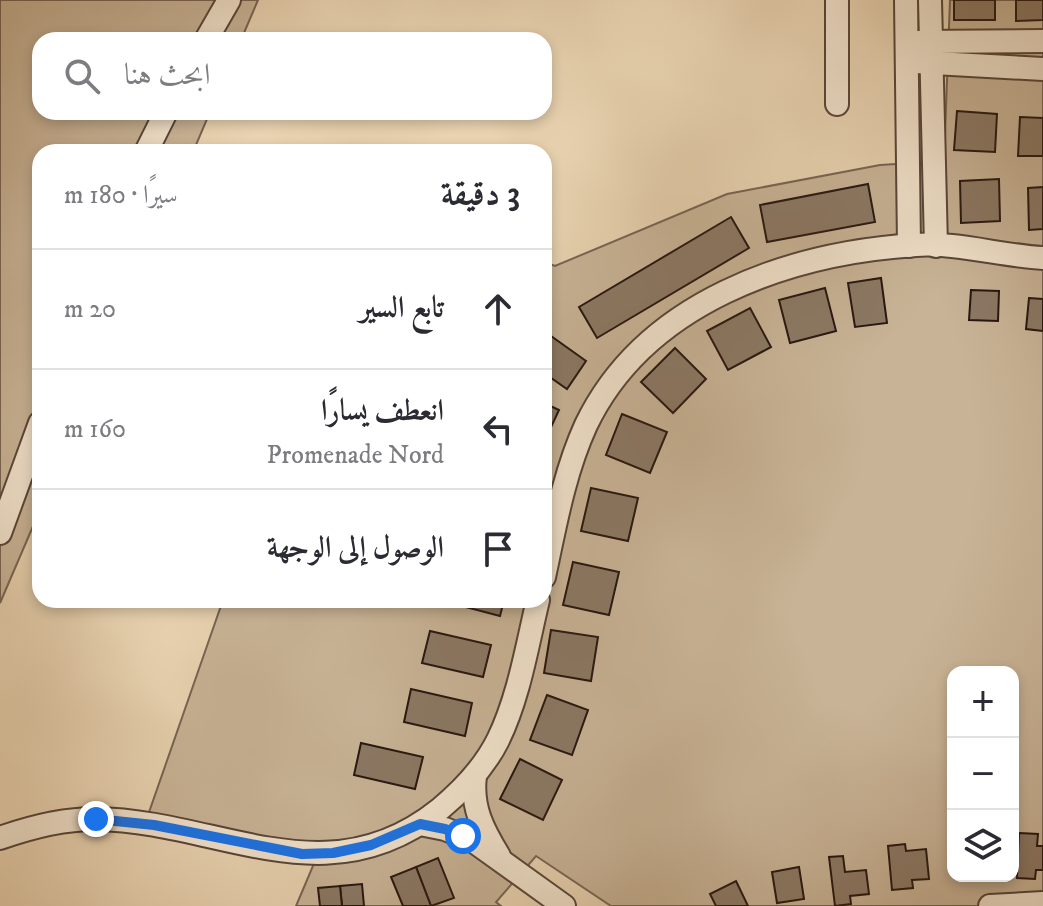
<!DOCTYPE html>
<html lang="ar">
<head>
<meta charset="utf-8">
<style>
	body { margin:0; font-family:"IM FELL DW Pica",Amiri,serif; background:#f2f2f3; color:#2b2b33; direction:rtl }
	.controls { position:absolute; right:24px; bottom:24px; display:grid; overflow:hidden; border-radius:16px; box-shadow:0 4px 12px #0003 }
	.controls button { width:72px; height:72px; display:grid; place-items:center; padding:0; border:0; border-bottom:2px solid #e1e1e2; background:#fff; color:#2b2b33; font:40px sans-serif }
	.stop { position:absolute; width:24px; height:24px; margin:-18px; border:6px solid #1a73e8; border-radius:50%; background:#fff }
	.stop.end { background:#1a73e8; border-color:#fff; box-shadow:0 2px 8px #0008 }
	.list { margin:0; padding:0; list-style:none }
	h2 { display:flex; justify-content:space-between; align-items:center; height:104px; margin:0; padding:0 32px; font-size:34px }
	h2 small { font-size:26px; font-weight:400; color:#7c7c81 }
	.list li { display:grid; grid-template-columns:52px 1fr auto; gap:24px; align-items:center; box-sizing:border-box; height:120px; padding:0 32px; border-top:2px solid #e1e1e2 }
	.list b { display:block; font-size:30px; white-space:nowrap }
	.list p { margin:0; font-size:26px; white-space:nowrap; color:#7c7c81 }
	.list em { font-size:26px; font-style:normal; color:#7c7c81 }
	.icon { flex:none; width:44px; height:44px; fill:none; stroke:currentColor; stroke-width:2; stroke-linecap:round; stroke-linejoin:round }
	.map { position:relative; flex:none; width:1043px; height:906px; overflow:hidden; direction:ltr }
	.search { position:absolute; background:#fff; box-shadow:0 4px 12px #0003; left:32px; top:32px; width:520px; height:88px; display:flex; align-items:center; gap:20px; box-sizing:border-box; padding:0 28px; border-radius:24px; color:#7c7c81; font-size:30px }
	.panel { position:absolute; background:#fff; box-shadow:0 4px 12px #0003; left:32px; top:144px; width:520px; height:464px; border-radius:24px; direction:rtl }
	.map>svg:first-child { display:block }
</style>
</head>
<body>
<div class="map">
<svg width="1043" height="906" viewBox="0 0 1043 906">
	<rect width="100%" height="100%" fill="#e9d3b1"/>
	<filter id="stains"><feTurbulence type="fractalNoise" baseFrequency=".0025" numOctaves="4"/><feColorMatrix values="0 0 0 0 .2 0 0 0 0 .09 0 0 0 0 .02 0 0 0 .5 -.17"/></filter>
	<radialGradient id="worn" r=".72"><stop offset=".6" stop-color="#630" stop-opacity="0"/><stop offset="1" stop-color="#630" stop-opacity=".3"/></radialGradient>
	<!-- green -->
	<g fill="#c8b396" stroke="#776453" stroke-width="2" fill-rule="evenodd">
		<polygon points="0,0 258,0 241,40 40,40 40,112 210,112 193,152 40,152 40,510 0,603"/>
		<path d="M950,0H1043V906H611L536,856L496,902L501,906H296L321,847L147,818L223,600H544V262L555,266L727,194L880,165L944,161ZM953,672H1013V876H953Z"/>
	</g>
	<!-- building -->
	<g fill="#8b7864" stroke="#261610" stroke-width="2">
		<rect x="954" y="0" width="41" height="20"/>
		<polygon points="1016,0 1043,0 1043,20 1016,21"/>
		<polygon points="957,111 997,114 995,152 954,150"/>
		<polygon points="1020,117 1043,118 1043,156 1018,156"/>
		<polygon points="999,179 1000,221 961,223 960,181"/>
		<polygon points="868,184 875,222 767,242 760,205"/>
		<polygon points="1043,187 1043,229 1029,230 1028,188"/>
		<polygon points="731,217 749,248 597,338 579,307"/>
		<polygon points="881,278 887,323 855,327 848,283"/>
		<polygon points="825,288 836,331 790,343 779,300"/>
		<polygon points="971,290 999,291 998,321 969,320"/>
		<polygon points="1029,298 1043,299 1043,331 1026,329"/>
		<polygon points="750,308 771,347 728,370 707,331"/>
		<polygon points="544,331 586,361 567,389 544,373"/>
		<polygon points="675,348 706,379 673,413 641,382"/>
		<polygon points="544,403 559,410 545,440 544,440"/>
		<polygon points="622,414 667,432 650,473 606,455"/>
		<polygon points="591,488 638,498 628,541 581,531"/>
		<polygon points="573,562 619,572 609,615 563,605"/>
		<polygon points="439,600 504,600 500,616"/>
		<polygon points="551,630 598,637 591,681 544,673"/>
		<polygon points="430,631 491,645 483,677 422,663"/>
		<polygon points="411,689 472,703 465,736 404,722"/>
		<polygon points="547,695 588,710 572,755 530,740"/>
		<polygon points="361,743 423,757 415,789 354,775"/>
		<polygon points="520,759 562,780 543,820 500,799"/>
		<polygon points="1019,833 1038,834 1037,846 1043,846 1043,870 1036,870 1035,879 1017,878"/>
		<polygon points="905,844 906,851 926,849 929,879 912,880 913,888 892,890 888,846"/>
		<polygon points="843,856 845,872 866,870 869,894 850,896 851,904 835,906 829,857"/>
		<polygon points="438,858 454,898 431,906 416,867"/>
		<polygon points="416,867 431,906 403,906 391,877"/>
		<polygon points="799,867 804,899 777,903 772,872"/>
		<polygon points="736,881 748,906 716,906 710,894"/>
		<polygon points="362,884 364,906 342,906 340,886"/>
		<polygon points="340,886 342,906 320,906 318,888"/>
	</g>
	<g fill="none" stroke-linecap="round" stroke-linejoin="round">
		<defs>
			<g id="minor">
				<polyline points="837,0 837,104"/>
				<polyline points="906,0 909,246"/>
				<polyline points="930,0 936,246"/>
				<polyline points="206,40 229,0"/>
				<polyline points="916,42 1043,41"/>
				<polyline points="916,62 1043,69"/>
				<polyline points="146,152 166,112"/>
				<polyline points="0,533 40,423"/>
				<path d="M544,577C555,526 564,473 586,425C645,302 789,253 916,245C954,242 1003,256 1043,258"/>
				<path d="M475,776C471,807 483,830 499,856"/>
				<polyline points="420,824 445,829 472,840 564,906"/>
				<path d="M0,838C31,827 62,819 95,819C218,820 326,901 440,809C464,789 484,768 498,740C519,697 527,646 538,600"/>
				<polyline points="990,906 1043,903"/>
			</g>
		</defs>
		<!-- minor casing -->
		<use href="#minor" stroke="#574538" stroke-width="26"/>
		<!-- minor -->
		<use href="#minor" stroke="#f1e2cc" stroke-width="22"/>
	</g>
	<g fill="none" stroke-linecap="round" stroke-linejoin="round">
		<!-- route -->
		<polyline stroke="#1a73e8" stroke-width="10" points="96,819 154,825 302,854 333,853 371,845 420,824 445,829 463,836"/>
	</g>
	<rect width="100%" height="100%" filter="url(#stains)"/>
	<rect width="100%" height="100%" fill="url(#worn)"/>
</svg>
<div class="controls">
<button>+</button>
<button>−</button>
<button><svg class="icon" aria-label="layers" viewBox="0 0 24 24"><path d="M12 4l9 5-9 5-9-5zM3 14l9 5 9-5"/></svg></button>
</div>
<div class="stop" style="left:463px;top:836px"></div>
<div class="stop end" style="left:96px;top:819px"></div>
<div class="search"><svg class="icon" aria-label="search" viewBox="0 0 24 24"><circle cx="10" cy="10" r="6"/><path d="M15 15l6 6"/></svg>ابحث هنا</div>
<section class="panel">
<h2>3 دقيقة<small>سيرًا · 180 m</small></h2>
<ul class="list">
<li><svg class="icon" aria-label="ahead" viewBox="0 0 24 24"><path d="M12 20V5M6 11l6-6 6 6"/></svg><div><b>تابع السير</b></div><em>20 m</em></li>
<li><svg class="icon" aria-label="left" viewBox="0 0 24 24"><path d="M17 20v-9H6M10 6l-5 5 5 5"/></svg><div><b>انعطف يسارًا</b><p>Promenade Nord</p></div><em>160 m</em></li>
<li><svg class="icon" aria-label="arrive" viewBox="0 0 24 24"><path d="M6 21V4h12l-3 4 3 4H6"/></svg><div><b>الوصول إلى الوجهة</b></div></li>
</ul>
</section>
</div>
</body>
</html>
